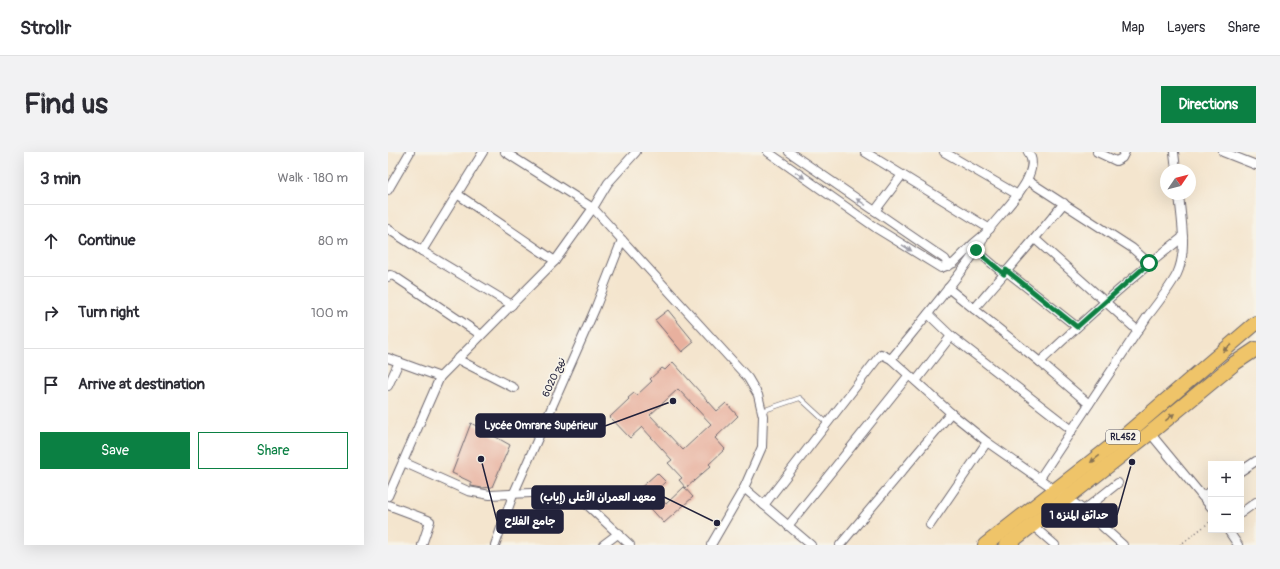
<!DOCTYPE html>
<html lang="en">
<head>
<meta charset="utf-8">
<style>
	body { margin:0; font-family:Pangolin,"Playpen Sans Arabic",sans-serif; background:#f2f2f3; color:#2b2b33 }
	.controls { position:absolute; right:12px; bottom:12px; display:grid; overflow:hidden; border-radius:0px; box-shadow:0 4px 16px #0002 }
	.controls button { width:36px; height:36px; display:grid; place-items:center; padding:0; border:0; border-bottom:1px solid #e1e1e2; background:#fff; color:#2b2b33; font:20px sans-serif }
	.compass { position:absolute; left:772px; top:12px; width:36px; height:36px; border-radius:50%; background:#fff; box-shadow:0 4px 16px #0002; rotate:55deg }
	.stop { position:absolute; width:12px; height:12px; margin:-9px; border:3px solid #0b8043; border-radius:50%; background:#fff }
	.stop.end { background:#0b8043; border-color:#fff; box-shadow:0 1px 4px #0008 }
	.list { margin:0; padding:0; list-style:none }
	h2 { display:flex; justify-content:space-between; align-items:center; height:52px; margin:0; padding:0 16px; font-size:17px }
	h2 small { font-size:13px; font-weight:400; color:#7c7c81 }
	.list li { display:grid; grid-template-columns:26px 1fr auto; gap:12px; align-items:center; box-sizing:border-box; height:72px; padding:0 16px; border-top:1px solid #e1e1e2 }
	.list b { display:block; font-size:15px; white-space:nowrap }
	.list em { font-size:13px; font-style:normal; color:#7c7c81 }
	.actions { display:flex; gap:8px; padding:12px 16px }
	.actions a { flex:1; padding:9px 0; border:1px solid #0b8043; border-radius:0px; text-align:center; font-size:14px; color:#0b8043 }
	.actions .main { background:#0b8043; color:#fff }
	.icon { flex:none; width:22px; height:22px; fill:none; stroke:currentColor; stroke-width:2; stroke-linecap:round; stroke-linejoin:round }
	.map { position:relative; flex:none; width:868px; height:393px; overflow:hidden; border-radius:0px }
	header { display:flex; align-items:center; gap:24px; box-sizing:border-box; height:56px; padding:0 20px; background:#fff; border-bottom:1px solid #e1e1e2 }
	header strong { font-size:19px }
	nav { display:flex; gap:22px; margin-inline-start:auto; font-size:14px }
	.intro { display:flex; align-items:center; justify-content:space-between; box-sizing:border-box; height:96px; padding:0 24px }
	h1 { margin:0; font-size:28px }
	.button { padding:10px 18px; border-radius:0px; background:#0b8043; color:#fff; font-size:14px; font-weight:700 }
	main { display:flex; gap:24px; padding:0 24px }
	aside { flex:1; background:#fff; border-radius:0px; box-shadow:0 4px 16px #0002 }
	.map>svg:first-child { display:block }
</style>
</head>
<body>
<header>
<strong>Strollr</strong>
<nav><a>Map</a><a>Layers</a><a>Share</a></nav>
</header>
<div class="intro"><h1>Find us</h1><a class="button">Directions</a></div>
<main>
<aside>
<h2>3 min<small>Walk · 180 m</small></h2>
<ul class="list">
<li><svg class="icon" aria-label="ahead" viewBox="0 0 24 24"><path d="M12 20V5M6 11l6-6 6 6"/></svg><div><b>Continue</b></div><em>80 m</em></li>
<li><svg class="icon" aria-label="right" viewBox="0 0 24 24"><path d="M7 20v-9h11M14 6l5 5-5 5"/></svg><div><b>Turn right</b></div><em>100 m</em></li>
<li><svg class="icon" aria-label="arrive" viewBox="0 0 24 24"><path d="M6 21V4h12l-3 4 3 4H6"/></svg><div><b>Arrive at destination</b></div></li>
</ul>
<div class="actions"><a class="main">Save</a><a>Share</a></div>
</aside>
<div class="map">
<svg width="868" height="393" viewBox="0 0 868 393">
	<rect width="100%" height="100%" fill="#f7f3e8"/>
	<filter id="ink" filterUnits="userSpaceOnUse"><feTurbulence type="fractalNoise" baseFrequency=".025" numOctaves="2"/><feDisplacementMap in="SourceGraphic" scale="8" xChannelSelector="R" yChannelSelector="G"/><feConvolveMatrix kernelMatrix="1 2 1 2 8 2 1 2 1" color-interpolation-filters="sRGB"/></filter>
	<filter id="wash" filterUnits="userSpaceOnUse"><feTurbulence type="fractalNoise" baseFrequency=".012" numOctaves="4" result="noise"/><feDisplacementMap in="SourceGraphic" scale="16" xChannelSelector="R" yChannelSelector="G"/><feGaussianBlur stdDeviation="0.9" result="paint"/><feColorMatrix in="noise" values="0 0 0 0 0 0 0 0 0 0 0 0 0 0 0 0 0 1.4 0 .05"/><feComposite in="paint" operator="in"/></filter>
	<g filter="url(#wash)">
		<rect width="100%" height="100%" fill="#f4e5ce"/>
		<g id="blocks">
			<!-- building -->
			<g fill="#e8b09e" fill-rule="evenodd">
				<polygon points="280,158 306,190 294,200 267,168"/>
				<path d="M285,210L329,259L338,251L350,264L327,286L337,297L321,312L323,314L298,336L291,328L294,326L280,311L284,308L254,275L242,286L222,265L241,247L240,246L246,241L249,243L264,229L262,227L274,216L277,218ZM290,237L323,272L295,298L262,263Z"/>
				<polygon points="83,271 122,293 104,335 94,336 83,334 83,330 64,321"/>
				<polygon points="269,321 278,330 267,340 278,352 296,335 305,345 276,371 248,340"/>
			</g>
		</g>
	</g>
	<g filter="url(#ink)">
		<use href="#blocks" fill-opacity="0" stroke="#6c666e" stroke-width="1"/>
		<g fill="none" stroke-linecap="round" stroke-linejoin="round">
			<defs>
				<polyline id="lane" points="374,259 412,246 439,271"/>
				<g id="street">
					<polyline points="117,0 205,56 360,226 370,243 375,264 374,295 356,336 323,393"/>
					<polyline points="380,0 488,76 553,116 566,111 586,91 598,81"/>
					<polyline points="401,0 557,107 561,114"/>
					<polyline points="477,0 602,77"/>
					<polyline points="556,0 630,43"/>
					<polyline points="709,0 728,9 734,6 737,0"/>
					<polyline points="786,0 788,18"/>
					<polyline points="835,0 868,13"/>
					<polyline points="639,28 744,96 761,111"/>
					<polyline points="0,38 22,0"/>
					<polyline points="69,42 167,109"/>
					<polyline points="487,59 514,23"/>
					<polyline points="0,77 34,99 124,153"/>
					<polyline points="647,87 750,179"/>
					<polyline points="588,98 616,122"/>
					<polyline points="34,99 95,0"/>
					<polyline points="618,119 689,175"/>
					<polyline points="0,125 2,123 6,124 93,183"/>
					<polyline points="560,136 652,210 701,252"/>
					<path d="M586,157C616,122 647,87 676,51"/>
					<polyline points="540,162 563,184 684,278"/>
					<polyline points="0,206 52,225"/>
					<polyline points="69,207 126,236"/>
					<path d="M503,207C533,170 564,134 591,95C594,91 595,85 598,81C611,63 628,49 639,28C643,19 647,8 640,0"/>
					<path d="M652,210C698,166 745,124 795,85"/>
					<polyline points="528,229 563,184"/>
					<polyline points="0,234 11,210"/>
					<polyline points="762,281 823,355"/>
					<polyline points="15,310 80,339 102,343 143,341 171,341 194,348 242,393"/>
					<polyline points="853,319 868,309"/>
					<path d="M652,326L759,165C770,151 781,137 789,122C800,98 793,67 791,42"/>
					<polyline points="356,336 423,393"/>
					<polyline points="0,344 52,225 167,109 205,56 220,31 248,0"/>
					<polyline points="814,344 823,339"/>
					<polyline points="0,353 40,368 42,369 34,393"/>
					<polyline points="376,353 493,202 503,207 563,261 599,290 696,358 735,393"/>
					<polyline points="696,358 730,331"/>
					<polyline points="853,361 868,350"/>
					<polyline points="542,373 599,290"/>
					<polyline points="644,373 667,393"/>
					<polyline points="400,374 520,224"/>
					<polyline points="840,378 850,393"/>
					<polyline points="107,393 125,343 207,157 234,88"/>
					<polyline points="215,393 231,381"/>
					<polyline points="452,393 563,261"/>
				</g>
				<g id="highway">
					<polyline points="597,393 735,285 868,171"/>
					<polyline points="619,393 762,281 847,211 868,197"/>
				</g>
			</defs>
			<!-- lane casing -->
			<use href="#lane" stroke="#6c666e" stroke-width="5.5"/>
			<!-- street casing -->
			<use href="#street" stroke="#6c666e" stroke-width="10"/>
			<!-- highway casing -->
			<use href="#highway" stroke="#6c666e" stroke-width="16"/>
			<!-- path -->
			<polyline stroke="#6c666e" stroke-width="1.5" stroke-dasharray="1 3" stroke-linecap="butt" points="792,393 823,369"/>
			<!-- lane -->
			<use href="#lane" stroke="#fff" stroke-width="4"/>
			<!-- street -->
			<use href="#street" stroke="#fff" stroke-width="8"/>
			<!-- highway -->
			<use href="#highway" stroke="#efc469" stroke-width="14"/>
		</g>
		<!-- one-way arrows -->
		<defs><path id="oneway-solid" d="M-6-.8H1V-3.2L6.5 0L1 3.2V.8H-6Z"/></defs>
		<g fill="#9c9ca7">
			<use href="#oneway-solid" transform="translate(412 23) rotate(35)"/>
			<use href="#oneway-solid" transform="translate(473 50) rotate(-146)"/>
			<use href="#oneway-solid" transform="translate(519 96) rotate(32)"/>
		</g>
		<g fill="#887352">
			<use href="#oneway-solid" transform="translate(839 196) rotate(139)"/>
			<use href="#oneway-solid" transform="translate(782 265) rotate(-39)"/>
			<use href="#oneway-solid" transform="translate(707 307) rotate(143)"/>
		</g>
	</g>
	<g fill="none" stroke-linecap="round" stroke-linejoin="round" filter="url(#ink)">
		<!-- route -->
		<polyline stroke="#0b8043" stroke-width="5" points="588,98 616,122 618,118 689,175 761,111"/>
	</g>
	<g text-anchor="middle" stroke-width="3.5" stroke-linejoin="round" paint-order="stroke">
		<!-- shield labels -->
		<rect fill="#f7f3e8" stroke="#62616f" stroke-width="1" x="718" y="278" width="34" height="14" rx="3"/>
		<g font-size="9" font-weight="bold" fill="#22223b">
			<text x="735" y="288">RL452</text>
		</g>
		<!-- street labels -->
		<g font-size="10" fill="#22223b" stroke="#f7f3e8">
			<text transform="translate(165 225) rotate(-66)" y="4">نهج 6020</text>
		</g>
	</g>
	<!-- callouts -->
	<path fill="none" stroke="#22223b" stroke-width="1.5" d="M285 249L217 274M329 371L276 345M744 310L729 363M93 307L109 369"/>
	<g fill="#22223b" stroke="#f7f3e8" stroke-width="1.5">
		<circle cx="285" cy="249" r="4"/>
		<circle cx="329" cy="371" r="4"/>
		<circle cx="744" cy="310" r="4"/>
		<circle cx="93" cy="307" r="4"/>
	</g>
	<g fill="#22223b" stroke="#22223b" stroke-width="1.5">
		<rect x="88" y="262" width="129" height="23" rx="4"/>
		<rect x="144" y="334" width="132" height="23" rx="4"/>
		<rect x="654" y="352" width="75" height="23" rx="4"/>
		<rect x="109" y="358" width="66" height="23" rx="4"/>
	</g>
	<g font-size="11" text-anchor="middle" font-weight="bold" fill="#fff">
		<text x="153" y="277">Lycée Omrane Supérieur</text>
		<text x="210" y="349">معهد العمران الأعلى (إياب)</text>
		<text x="691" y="367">حدائق المنزه 1</text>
		<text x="142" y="373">جامع الفلاح</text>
	</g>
</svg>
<div class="controls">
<button>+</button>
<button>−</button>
</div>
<svg class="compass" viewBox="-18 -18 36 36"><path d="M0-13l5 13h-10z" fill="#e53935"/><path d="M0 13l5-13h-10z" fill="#7c7c81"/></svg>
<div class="stop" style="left:761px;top:111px"></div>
<div class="stop end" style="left:588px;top:98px"></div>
</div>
</main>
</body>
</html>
